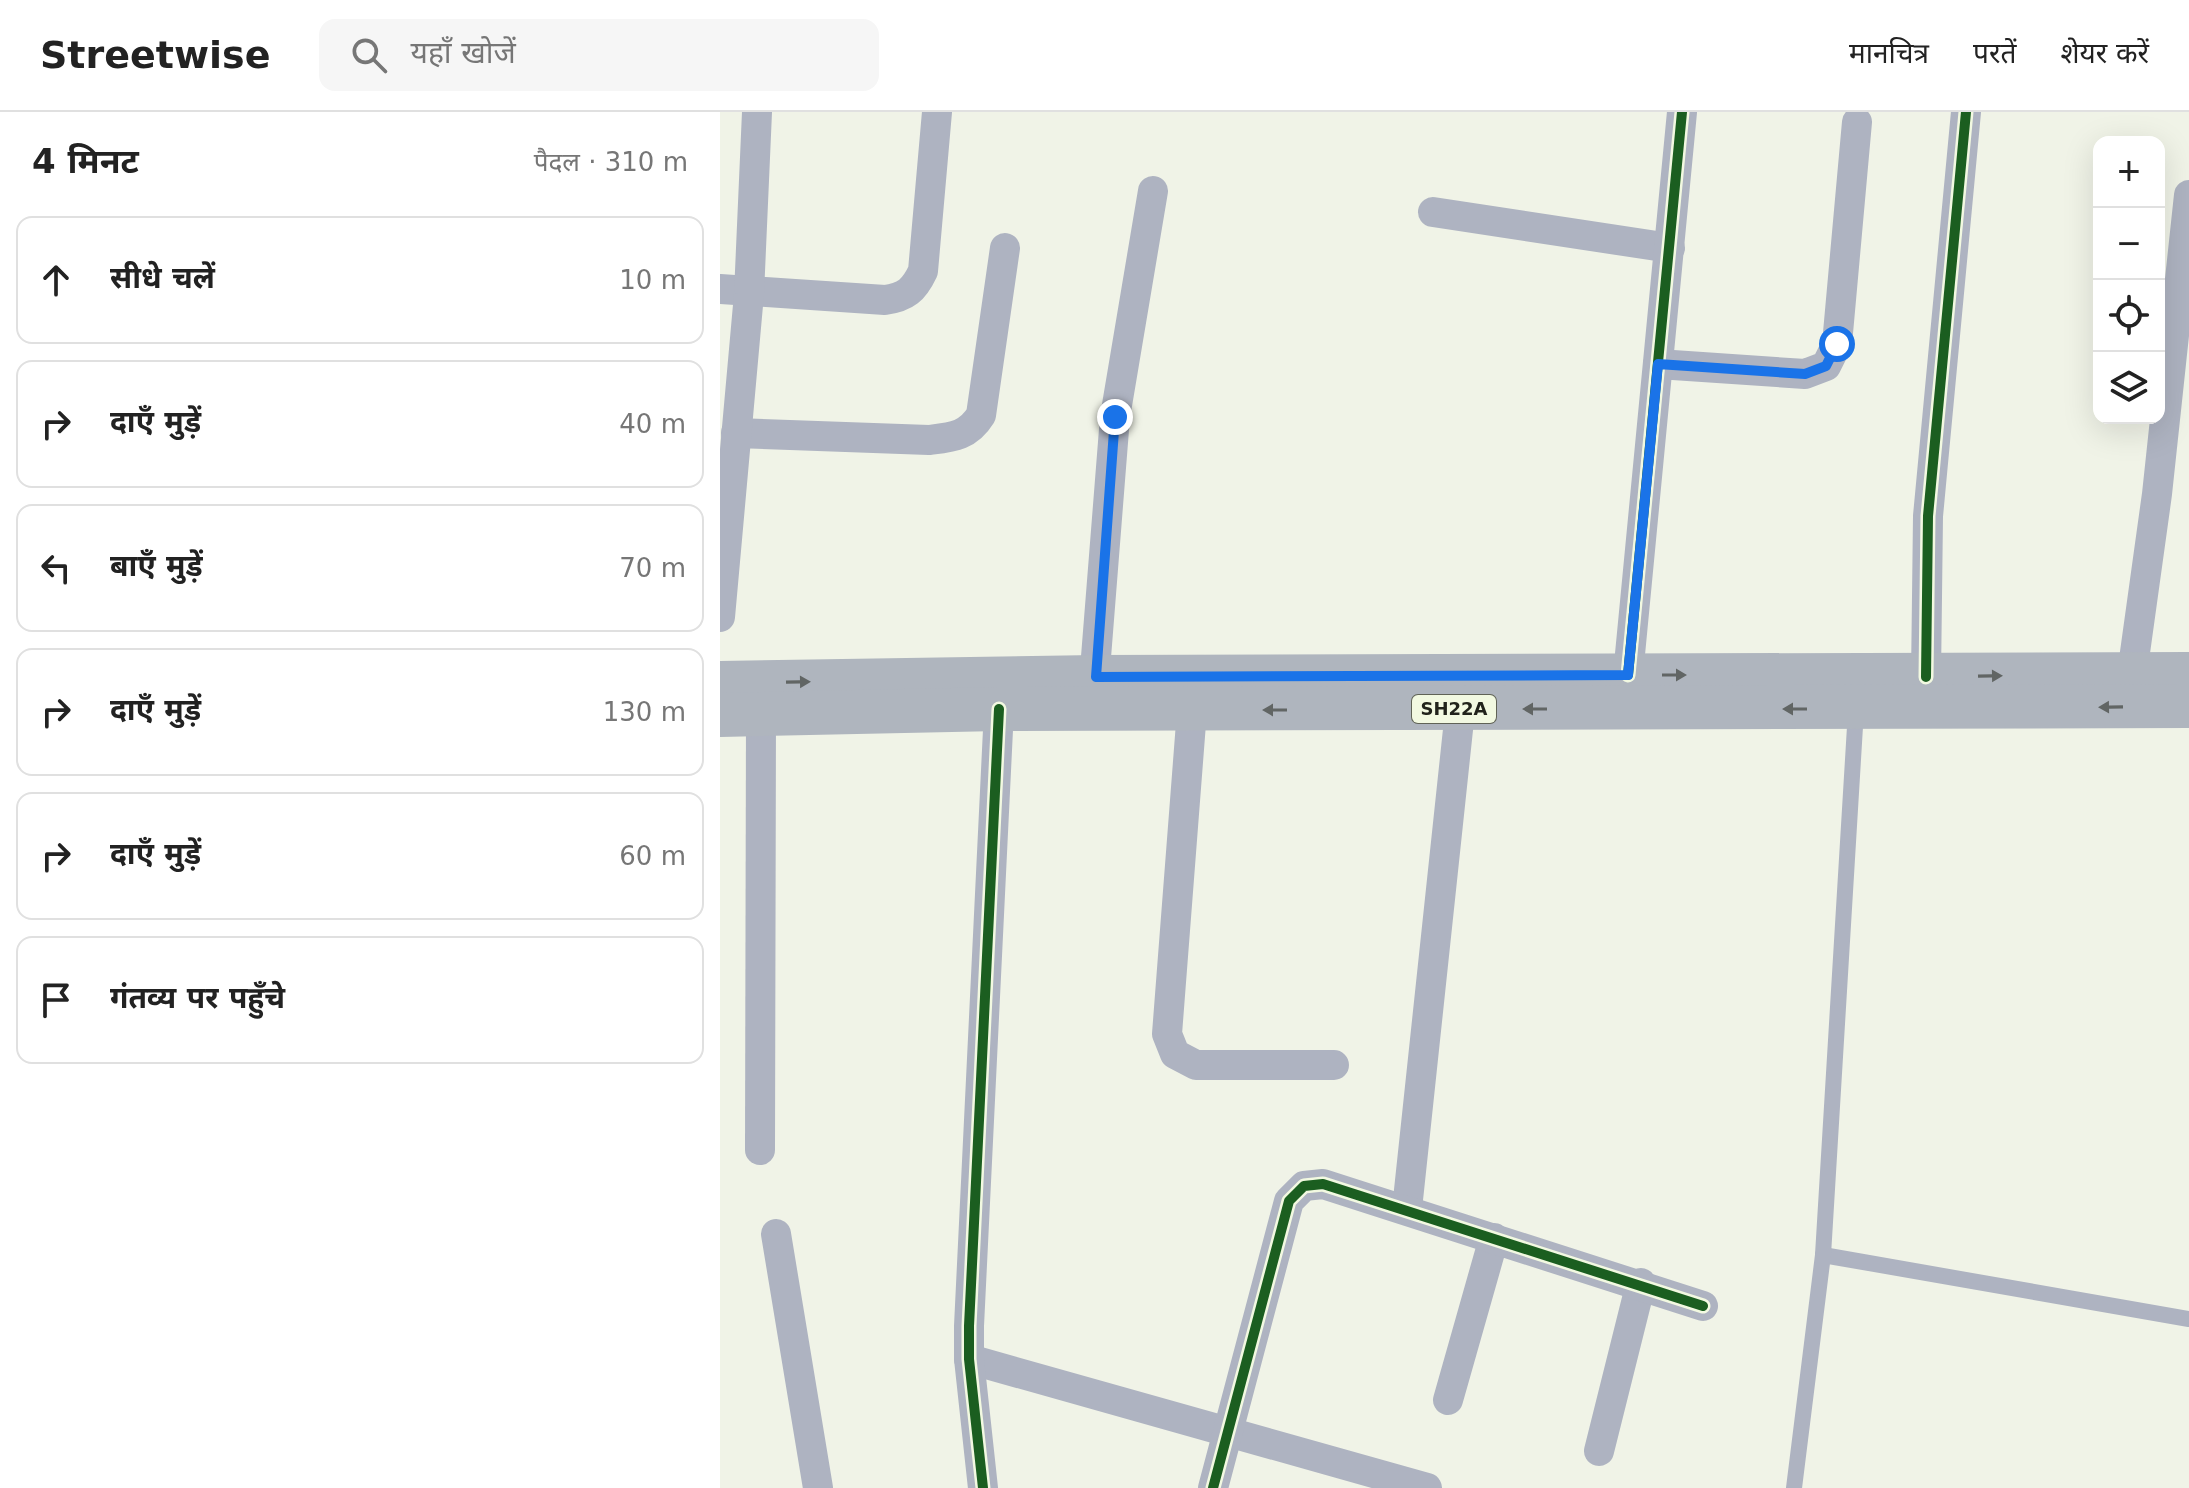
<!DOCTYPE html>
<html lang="hi">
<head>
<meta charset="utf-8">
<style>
	body { margin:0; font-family:"DejaVu Sans","Noto Sans Devanagari",sans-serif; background:#f6f6f6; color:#222 }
	.controls { position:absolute; right:24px; top:24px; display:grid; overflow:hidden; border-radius:16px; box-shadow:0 8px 32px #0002 }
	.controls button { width:72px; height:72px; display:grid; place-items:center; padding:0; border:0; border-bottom:2px solid #e0e0e0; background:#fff; color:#222; font:40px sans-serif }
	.stop { position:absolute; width:24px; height:24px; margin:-18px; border:6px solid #1a73e8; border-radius:50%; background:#fff }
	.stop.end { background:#1a73e8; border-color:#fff; box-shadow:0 2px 8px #0008 }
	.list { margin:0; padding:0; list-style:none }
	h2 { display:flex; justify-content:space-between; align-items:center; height:104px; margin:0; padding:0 32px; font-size:34px }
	h2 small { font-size:26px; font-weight:400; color:#767676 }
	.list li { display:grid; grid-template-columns:52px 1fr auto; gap:24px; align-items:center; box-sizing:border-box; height:128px; margin:0 16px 16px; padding:0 16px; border:2px solid #e0e0e0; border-radius:16px }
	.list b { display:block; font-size:30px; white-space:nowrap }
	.list em { font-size:26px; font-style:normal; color:#767676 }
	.icon { flex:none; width:44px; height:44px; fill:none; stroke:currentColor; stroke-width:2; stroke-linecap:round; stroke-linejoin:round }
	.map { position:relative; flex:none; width:1469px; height:1376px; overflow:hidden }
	header { display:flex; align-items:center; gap:48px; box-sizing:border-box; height:112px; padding:0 40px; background:#fff; border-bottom:2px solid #e0e0e0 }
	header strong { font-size:38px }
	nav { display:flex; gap:44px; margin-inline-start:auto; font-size:28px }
	.search { width:560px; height:72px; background:#f6f6f6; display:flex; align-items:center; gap:20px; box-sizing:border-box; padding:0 28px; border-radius:16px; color:#767676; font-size:30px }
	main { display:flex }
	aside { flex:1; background:#fff }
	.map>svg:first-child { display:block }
</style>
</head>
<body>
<header>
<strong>Streetwise</strong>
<div class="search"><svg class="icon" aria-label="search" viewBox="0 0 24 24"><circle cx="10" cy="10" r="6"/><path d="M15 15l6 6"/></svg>यहाँ खोजें</div>
<nav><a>मानचित्र</a><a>परतें</a><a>शेयर करें</a></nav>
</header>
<main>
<aside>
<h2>4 मिनट<small>पैदल · 310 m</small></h2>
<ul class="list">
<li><svg class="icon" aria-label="ahead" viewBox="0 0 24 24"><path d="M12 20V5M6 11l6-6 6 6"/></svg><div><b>सीधे चलें</b></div><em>10 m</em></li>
<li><svg class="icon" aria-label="right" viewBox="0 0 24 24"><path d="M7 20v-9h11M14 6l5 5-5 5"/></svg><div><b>दाएँ मुड़ें</b></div><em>40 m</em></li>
<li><svg class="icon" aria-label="left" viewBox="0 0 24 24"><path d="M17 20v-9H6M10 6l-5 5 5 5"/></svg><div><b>बाएँ मुड़ें</b></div><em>70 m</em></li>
<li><svg class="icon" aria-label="right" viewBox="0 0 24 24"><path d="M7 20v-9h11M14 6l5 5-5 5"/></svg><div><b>दाएँ मुड़ें</b></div><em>130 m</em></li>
<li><svg class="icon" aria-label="right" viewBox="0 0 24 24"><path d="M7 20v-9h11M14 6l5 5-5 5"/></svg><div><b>दाएँ मुड़ें</b></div><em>60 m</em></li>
<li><svg class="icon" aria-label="arrive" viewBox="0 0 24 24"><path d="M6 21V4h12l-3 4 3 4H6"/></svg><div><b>गंतव्य पर पहुँचे</b></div></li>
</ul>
</aside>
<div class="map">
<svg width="1469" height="1376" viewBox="0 0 1469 1376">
	<rect width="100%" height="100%" fill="#f0f3e7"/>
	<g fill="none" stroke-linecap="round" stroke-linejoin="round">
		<!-- lane -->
		<g stroke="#aeb3c1" stroke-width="16">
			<polyline points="1103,1143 1469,1207"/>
			<polyline points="1074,1376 1103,1143 1136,598"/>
		</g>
		<!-- street -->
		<g stroke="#aeb3c1" stroke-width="30">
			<polyline points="713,100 950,136"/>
			<path d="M0,177L165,188C186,185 194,178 203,159L217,0"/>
			<polyline points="938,252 1085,262 1106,254 1117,232 1137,10"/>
			<path d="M16,321L209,328C233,325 248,324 261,303L285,136"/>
			<polyline points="0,505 29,182 37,0"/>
			<polyline points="1412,562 1437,382 1469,83"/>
			<polyline points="908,563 962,0"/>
			<polyline points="1206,565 1208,404 1246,0"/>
			<polyline points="373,583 395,305 433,79"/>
			<polyline points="472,598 447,922 455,942 476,953 614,953"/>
			<polyline points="40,1038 41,602"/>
			<polyline points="687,1097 742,580"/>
			<polyline points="56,1122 98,1376"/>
			<polyline points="249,1247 707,1376"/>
			<polyline points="728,1288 774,1126"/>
			<polyline points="879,1339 921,1171"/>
			<polyline points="263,1376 249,1247 249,1214 279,597"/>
			<polyline points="493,1376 569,1089 584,1074 603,1072 983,1194"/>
		</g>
		<!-- primary -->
		<g stroke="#afb5be" stroke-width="44">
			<polyline points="0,571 376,565 1469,562"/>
			<polyline points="0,603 279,597 1469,594"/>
		</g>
		<defs>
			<g id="cycleway">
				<polyline points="908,563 962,0"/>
				<polyline points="1206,565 1208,404 1246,0"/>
				<polyline points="263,1376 249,1247 249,1214 279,597"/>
				<polyline points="493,1376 569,1089 584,1074 603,1072 983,1194"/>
			</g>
		</defs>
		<!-- cycleway casing -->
		<use href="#cycleway" stroke="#f2f9e1" stroke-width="15"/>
		<!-- cycleway -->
		<use href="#cycleway" stroke="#1b5e20" stroke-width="10"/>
	</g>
	<!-- one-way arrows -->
	<defs><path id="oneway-solid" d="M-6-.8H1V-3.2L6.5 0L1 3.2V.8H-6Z" transform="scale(2)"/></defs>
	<g fill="#616564">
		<use href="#oneway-solid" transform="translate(954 563)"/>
		<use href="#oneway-solid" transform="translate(1270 564) rotate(-1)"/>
		<use href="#oneway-solid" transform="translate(78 570) rotate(-1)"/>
		<use href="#oneway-solid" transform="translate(1391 595) rotate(179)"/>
		<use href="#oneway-solid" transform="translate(815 597) rotate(180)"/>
		<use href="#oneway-solid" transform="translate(1075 597) rotate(180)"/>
		<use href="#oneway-solid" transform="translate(555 598) rotate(180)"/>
	</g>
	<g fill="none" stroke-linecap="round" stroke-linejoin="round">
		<!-- route -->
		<polyline stroke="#1a73e8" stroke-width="10" points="395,305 376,565 908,563 938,252 1085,262 1106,254 1117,232"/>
	</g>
	<g text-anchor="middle" stroke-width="6" stroke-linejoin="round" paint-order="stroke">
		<!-- shield labels -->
		<rect fill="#f2f9e1" stroke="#606356" stroke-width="2" x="692" y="583" width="84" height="28" rx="6"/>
		<g font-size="18" font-weight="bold" fill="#21231b">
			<text x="734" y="603">SH22A</text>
		</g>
	</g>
</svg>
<div class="controls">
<button>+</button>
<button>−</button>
<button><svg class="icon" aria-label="locate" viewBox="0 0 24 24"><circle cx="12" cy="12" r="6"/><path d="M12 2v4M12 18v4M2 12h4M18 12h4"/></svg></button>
<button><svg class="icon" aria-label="layers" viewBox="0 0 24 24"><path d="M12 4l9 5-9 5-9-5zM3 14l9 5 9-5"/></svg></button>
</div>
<div class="stop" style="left:1117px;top:232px"></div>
<div class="stop end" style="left:395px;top:305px"></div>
</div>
</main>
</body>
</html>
